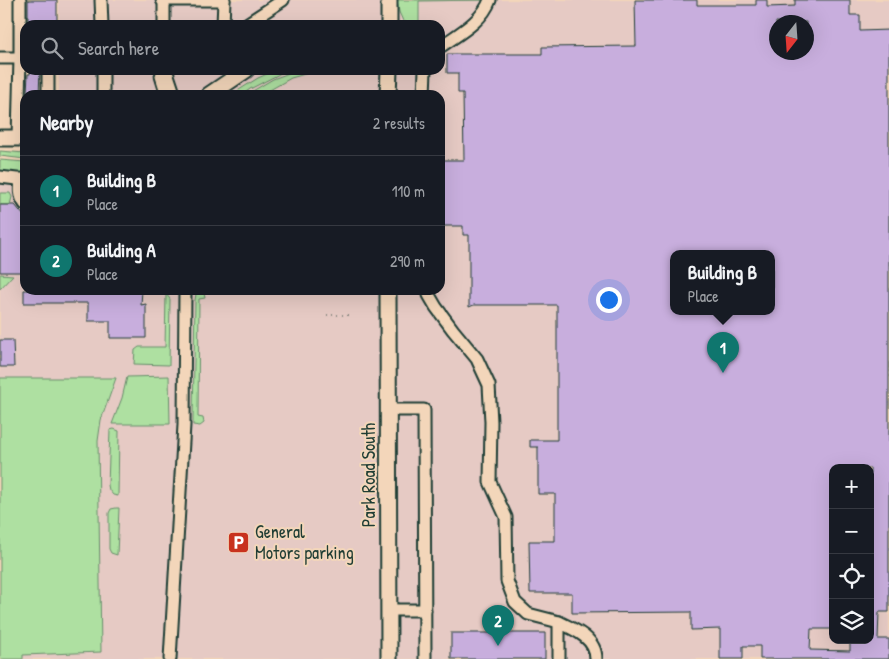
<!DOCTYPE html>
<html lang="en">
<head>
<meta charset="utf-8">
<style>
	body { margin:0; font-family:"Patrick Hand",sans-serif; background:#242831; color:#f1f3f6 }
	.controls { position:absolute; right:15px; bottom:15px; display:grid; overflow:hidden; border-radius:10px; box-shadow:0 5px 20px #0002 }
	.controls button { width:45px; height:45px; display:grid; place-items:center; padding:0; border:0; border-bottom:1px solid #363941; background:#171b24; color:#f1f3f6; font:25px sans-serif }
	.compass { position:absolute; left:769px; top:15px; width:45px; height:45px; border-radius:50%; background:#171b24; box-shadow:0 5px 20px #0002; rotate:197deg }
	.you { position:absolute; left:608px; top:299px; width:18px; height:18px; margin:-12px; border:4px solid #fff; border-radius:50%; background:#1a73e8; box-shadow:0 0 0 8px #1a73e833 }
	.badge { display:grid; place-items:center; width:32px; height:32px; border-radius:50%; background:#0f766e; color:#fff; font-size:16px; font-weight:700 }
	.pin { position:absolute; translate:-50% -41px; filter:drop-shadow(0 1px 2px #0008) }
	.pin::after { content:''; position:absolute; top:26px; width:18px; height:15px; background:inherit; clip-path:polygon(0 0,100% 0,50% 100%) }
	.popup { position:absolute; left:670px; top:250px; width:105px; height:65px; box-sizing:border-box; display:grid; place-content:center; border-radius:10px; background:#171b24; filter:drop-shadow(0 1px 4px #0005); font-size:16px; white-space:nowrap; color:#9ea1a6 }
	.popup b { font-size:19px; color:#f1f3f6 }
	.popup::after { content:''; position:absolute; left:50%; top:100%; margin-left:-10px; border:10px solid transparent; border-top-color:#171b24 }
	.list { margin:0; padding:0; list-style:none }
	h2 { display:flex; justify-content:space-between; align-items:center; height:65px; margin:0; padding:0 20px; font-size:21px }
	h2 small { font-size:16px; font-weight:400; color:#9ea1a6 }
	.list li { display:grid; grid-template-columns:32px 1fr auto; gap:15px; align-items:center; box-sizing:border-box; height:70px; padding:0 20px; border-top:1px solid #363941 }
	.list b { display:block; font-size:19px; white-space:nowrap }
	.list p { margin:0; font-size:16px; white-space:nowrap; color:#9ea1a6 }
	.list em { font-size:16px; font-style:normal; color:#9ea1a6 }
	.icon { flex:none; width:28px; height:28px; fill:none; stroke:currentColor; stroke-width:2; stroke-linecap:round; stroke-linejoin:round }
	.map { position:relative; flex:none; width:889px; height:659px; overflow:hidden }
	.search { position:absolute; background:#171b24; box-shadow:0 5px 20px #0002; left:20px; top:20px; width:425px; height:55px; display:flex; align-items:center; gap:12px; box-sizing:border-box; padding:0 18px; border-radius:15px; color:#9ea1a6; font-size:19px }
	.panel { position:absolute; background:#171b24; box-shadow:0 5px 20px #0002; left:20px; top:90px; width:425px; height:205px; border-radius:15px }
	.map>svg:first-child { display:block }
</style>
</head>
<body>
<div class="map">
<svg width="889" height="659" viewBox="0 0 889 659">
	<rect width="100%" height="100%" fill="#f3d6ba"/>
	<filter id="ink" filterUnits="userSpaceOnUse"><feTurbulence type="fractalNoise" baseFrequency=".02" numOctaves="2"/><feDisplacementMap in="SourceGraphic" scale="10" xChannelSelector="R" yChannelSelector="G"/><feConvolveMatrix kernelMatrix="1 2 1 2 8 2 1 2 1" color-interpolation-filters="sRGB"/></filter>
	<g filter="url(#ink)">
		<!-- built -->
		<path fill="#e6cac4" fill-rule="evenodd" d="M59,0H889V659H0V161L25,162V290H440V95H59V70H440V25H59ZM776,22H806V52H776ZM674,254H772V312H674ZM833,468H870V640H833Z"/>
		<!-- green -->
		<g fill="#aee0a1" stroke="#668e6a">
			<polygon points="397,0 483,0 419,1 419,25 412,25 403,21 399,12"/>
			<polygon points="276,70 287,70 250,89 242,95 231,95 258,78"/>
			<polygon points="297,70 319,70 291,78 261,95 246,95 273,79"/>
			<polygon points="0,151 25,153 25,159 0,156"/>
			<polygon points="0,160 25,162 25,174 0,173"/>
			<polygon points="0,193 10,193 12,197 10,205 0,205"/>
			<polygon points="0,274 13,275 0,289"/>
			<polygon points="199,291 204,293 205,298 199,299 198,417 203,418 204,423 200,426 193,425 193,418 195,300 196,294"/>
			<polygon points="166,294 170,299 169,365 134,364 135,350 139,347 165,347"/>
			<polygon points="169,376 170,424 112,424 122,398 127,377"/>
			<polygon points="0,378 116,378 101,420 98,441 101,652 23,655 23,659 0,659"/>
			<polygon points="114,429 119,431 118,496 113,495 109,490 108,485 110,430"/>
			<polygon points="116,508 119,508 117,555 111,553 109,549 109,513 111,509"/>
		</g>
		<!-- building -->
		<g fill="#c8aedd" stroke="#1f3d34" fill-rule="evenodd">
			<rect x="28" y="0" width="29" height="25"/>
			<path d="M635,0H697V5H756V0H767V7L795,6V0H850V15H860V31L889,30V612H879L878,639H889V659H760V646H743V659H720V629L691,630V612L572,613V593H530L529,541H555V494H538V447H530V440H557V305H474L469,307V235H463V226H440V160H464L463,93H458V73H447V54H542V47L636,46ZM776,22H806V52H776ZM674,254H772V312H674ZM833,468H870V640H850V651L810,650L811,629H833Z"/>
			<polygon points="31,70 40,70 39,95 30,95 30,92 27,92 28,74 30,74"/>
			<polygon points="0,205 15,205 25,217 25,272 0,272"/>
			<polygon points="24,290 142,290 141,305 146,304 146,338 110,338 110,321 88,321 88,303 24,303"/>
			<polygon points="0,340 13,340 14,367 0,367"/>
			<rect x="451" y="633" width="94" height="26"/>
		</g>
		<g fill="none" stroke-linecap="round" stroke-linejoin="round">
			<defs>
				<g id="minor">
					<polyline points="101,0 102,25"/>
					<polyline points="162,0 224,0"/>
					<polyline points="164,0 164,25"/>
					<polyline points="223,25 224,0"/>
					<polyline points="245,25 283,0"/>
					<path d="M440,47C458,34 482,22 490,0"/>
					<polyline points="0,58 20,58 20,0"/>
					<polyline points="48,70 48,95"/>
					<polyline points="103,70 103,95"/>
					<polyline points="164,72 168,75 173,90 170,94 166,92 161,76 164,70"/>
					<polyline points="424,95 425,70"/>
					<polyline points="18,138 20,58 25,58"/>
					<polyline points="0,177 25,180"/>
					<path d="M21,179C20,189 19,196 25,204"/>
					<polyline points="429,290 429,295 436,307 453,330 477,359 489,385 491,422 490,482 506,517 507,581 515,602 528,614 559,622"/>
					<polyline points="388,410 424,410 425,659"/>
					<polyline points="389,610 425,610"/>
					<polyline points="170,659 184,425 185,290"/>
					<path d="M559,659V622C576,630 596,639 596,659"/>
				</g>
				<g id="major">
					<polyline points="389,0 389,25"/>
					<polyline points="209,95 246,70"/>
					<polyline points="388,95 389,70"/>
					<polyline points="0,138 25,138"/>
					<polyline points="388,290 389,659"/>
				</g>
			</defs>
			<!-- minor casing -->
			<use href="#minor" stroke="#1f3d34" stroke-width="15"/>
			<!-- major casing -->
			<use href="#major" stroke="#1f3d34" stroke-width="19"/>
			<!-- path -->
			<g stroke="#1f3d34" stroke-width="1" stroke-dasharray="1 4" stroke-linecap="butt">
				<polyline points="343,71 344,70"/>
				<polyline points="327,315 349,315"/>
			</g>
			<!-- minor -->
			<use href="#minor" stroke="#f3d6ba" stroke-width="11"/>
			<!-- major -->
			<use href="#major" stroke="#f3d6ba" stroke-width="15"/>
		</g>
	</g>
	<!-- icons -->
	<defs>
		<symbol id="parking-square" viewBox="-11 -11 22 22"><rect x="-9" y="-9" width="18" height="18" rx="4" fill="#c8321e" stroke="#f3d6ba"/><path d="M-3.5-5.5H1a3.5 3.5 0 0 1 0 7H-1V5.5H-3.5ZM-1-3.4V-.6H.8a1.4 1.4 0 0 0 0-2.8Z" fill="#fff"/></symbol>
	</defs>
	<g fill-rule="evenodd">
		<use href="#parking-square" x="226" y="530" width="25" height="25"/>
	</g>
	<g text-anchor="middle" stroke-width="4" stroke-linejoin="round" paint-order="stroke">
		<!-- street labels -->
		<g font-size="18" fill="#1f3d34" stroke="#f3d6ba">
			<text transform="translate(369 475) rotate(-90)" y="6">Park Road South</text>
		</g>
		<!-- poi labels -->
		<g font-size="18" fill="#1f3d34" stroke="#f3d6ba" text-anchor="start">
			<text x="255" y="538">General<tspan x="255" dy="21">Motors parking</tspan></text>
		</g>
	</g>
</svg>
<div class="controls">
<button>+</button>
<button>−</button>
<button><svg class="icon" aria-label="locate" viewBox="0 0 24 24"><circle cx="12" cy="12" r="6"/><path d="M12 2v4M12 18v4M2 12h4M18 12h4"/></svg></button>
<button><svg class="icon" aria-label="layers" viewBox="0 0 24 24"><path d="M12 4l9 5-9 5-9-5zM3 14l9 5 9-5"/></svg></button>
</div>
<svg class="compass" viewBox="-18 -18 36 36"><path d="M0-13l5 13h-10z" fill="#e53935"/><path d="M0 13l5-13h-10z" fill="#9ea1a6"/></svg>
<div class="you"></div>
<div class="pin badge" style="left:723px;top:373px">1</div>
<div class="popup"><b>Building B</b>Place</div>
<div class="pin badge" style="left:498px;top:646px">2</div>
<div class="search"><svg class="icon" aria-label="search" viewBox="0 0 24 24"><circle cx="10" cy="10" r="6"/><path d="M15 15l6 6"/></svg>Search here</div>
<section class="panel">
<h2>Nearby<small>2 results</small></h2>
<ul class="list">
<li><span class="badge">1</span><div><b>Building B</b><p>Place</p></div><em>110 m</em></li>
<li><span class="badge">2</span><div><b>Building A</b><p>Place</p></div><em>290 m</em></li>
</ul>
</section>
</div>
</body>
</html>
